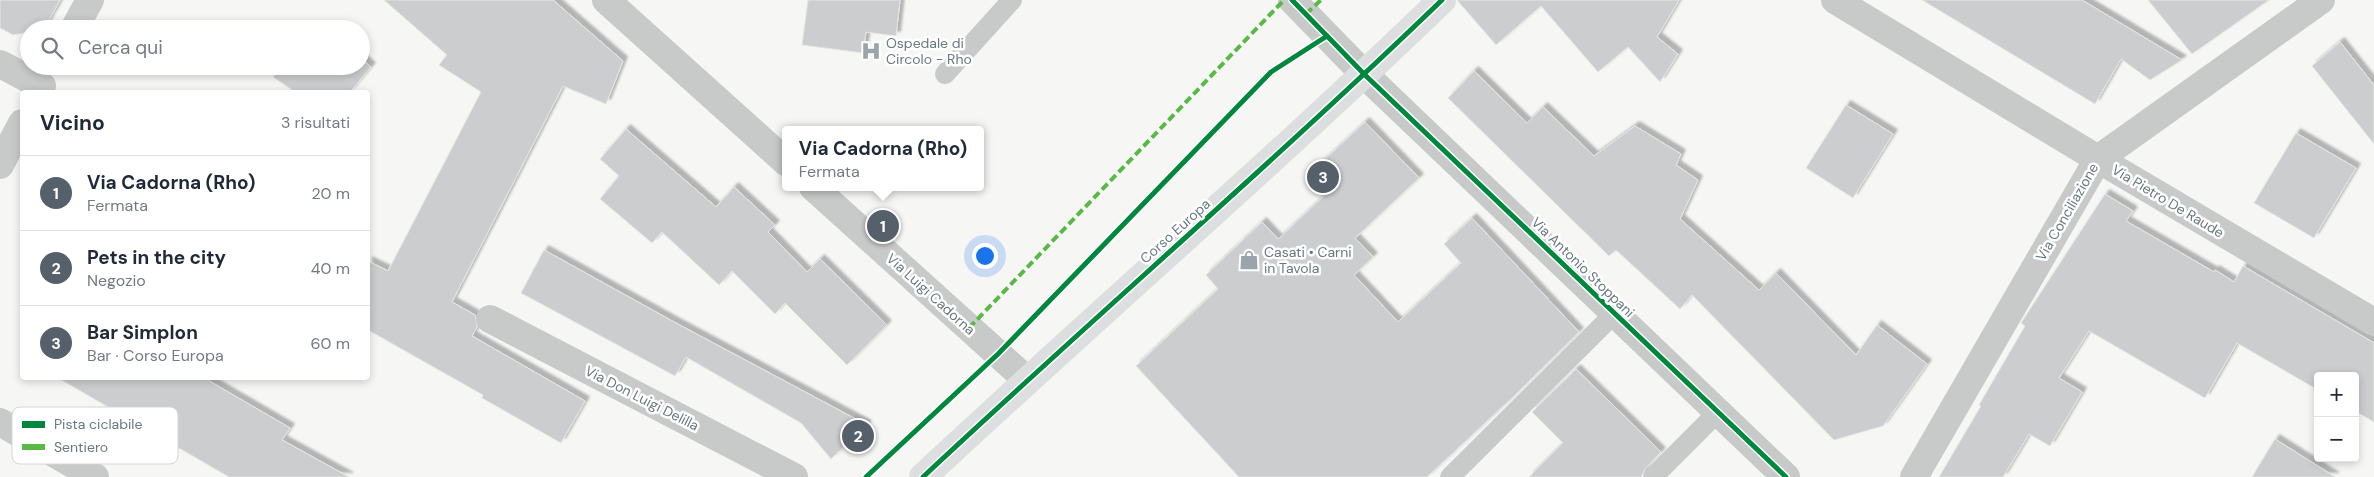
<!DOCTYPE html>
<html lang="it">
<head>
<meta charset="utf-8">
<style>
	body { margin:0; font-family:"DM Sans",sans-serif; background:#f2f2f3; color:#1f2937 }
	.controls { position:absolute; right:15px; bottom:15px; display:grid; overflow:hidden; border-radius:5px; box-shadow:0 2px 8px #0003 }
	.controls button { width:45px; height:45px; display:grid; place-items:center; padding:0; border:0; border-bottom:1px solid #e0e1e3; background:#fff; color:#1f2937; font:25px sans-serif }
	.you { position:absolute; left:984px; top:255px; width:18px; height:18px; margin:-12px; border:4px solid #fff; border-radius:50%; background:#1a73e8; box-shadow:0 0 0 8px #1a73e833 }
	.badge { display:grid; place-items:center; width:32px; height:32px; border-radius:50%; background:#56606b; color:#fff; font-size:16px; font-weight:700 }
	.pin { position:absolute; translate:-50% -50%; border:2px solid #fff; box-shadow:0 1px 5px #0006 }
	.popup { position:absolute; left:782px; top:126px; width:202px; height:65px; box-sizing:border-box; display:grid; place-content:center; border-radius:5px; background:#fff; filter:drop-shadow(0 1px 4px #0005); font-size:16px; white-space:nowrap; color:#747a83 }
	.popup b { font-size:19px; color:#1f2937 }
	.popup::after { content:''; position:absolute; left:50%; top:100%; margin-left:-10px; border:10px solid transparent; border-top-color:#fff }
	.list { margin:0; padding:0; list-style:none }
	h2 { display:flex; justify-content:space-between; align-items:center; height:65px; margin:0; padding:0 20px; font-size:21px }
	h2 small { font-size:16px; font-weight:400; color:#747a83 }
	.list li { display:grid; grid-template-columns:32px 1fr auto; gap:15px; align-items:center; box-sizing:border-box; height:75px; padding:0 20px; border-top:1px solid #e0e1e3 }
	.list b { display:block; font-size:19px; white-space:nowrap }
	.list p { margin:0; font-size:16px; white-space:nowrap; color:#747a83 }
	.list em { font-size:16px; font-style:normal; color:#747a83 }
	.icon { flex:none; width:28px; height:28px; fill:none; stroke:currentColor; stroke-width:2; stroke-linecap:round; stroke-linejoin:round }
	.map { position:relative; flex:none; width:2374px; height:477px; overflow:hidden }
	.search { position:absolute; background:#fff; box-shadow:0 2px 8px #0003; left:20px; top:20px; width:350px; height:55px; display:flex; align-items:center; gap:12px; box-sizing:border-box; padding:0 18px; border-radius:28px; color:#747a83; font-size:19px }
	.panel { position:absolute; background:#fff; box-shadow:0 2px 8px #0003; left:20px; top:90px; width:350px; height:290px; border-radius:5px }
	.map>svg:first-child { display:block }
</style>
</head>
<body>
<div class="map">
<svg width="2374" height="477" viewBox="0 0 2374 477">
	<defs>
		<filter id="shadow"><feDropShadow dx="4.5" dy="-4.5" stdDeviation="1" flood-color="#0004"/></filter>
	</defs>
	<rect width="100%" height="100%" fill="#f6f6f5"/>
	<!-- building -->
	<g fill="#cccdce" stroke="#e5e5e4" filter="url(#shadow)">
		<polygon points="0,0 60,0 44,29 29,29 29,32 13,35 0,28"/>
		<polygon points="384,0 553,0 623,61 606,104 563,86 452,302 475,315 477,327 472,336 585,401 561,443 482,398 483,395 368,330 368,261 388,271 481,92 439,65 447,55"/>
		<polygon points="808,0 900,0 896,36 866,32 863,53 802,45"/>
		<polygon points="1457,0 1679,0 1657,37 1678,54 1660,82 1628,47 1598,72 1541,6 1496,45"/>
		<polygon points="1922,0 2082,0 2182,60 2150,80 2121,59 2095,104"/>
		<polygon points="2148,0 2269,0 2192,54"/>
		<polygon points="2340,42 2374,85 2374,144 2312,66"/>
		<polygon points="361,58 371,67 350,92 295,92 273,77 283,66 361,66"/>
		<polygon points="1474,71 1527,123 1543,107 1594,156 1635,126 1681,154 1676,165 1698,180 1680,219 1759,290 1776,273 1856,355 1877,325 1927,364 1883,426 1834,440 1692,295 1680,309 1616,250 1609,256 1448,98"/>
		<polygon points="1846,105 1893,134 1853,198 1806,168"/>
		<polygon points="1365,122 1419,178 1355,238 1373,257 1354,275 1398,322 1461,263 1444,244 1472,218 1579,332 1515,395 1427,477 1239,477 1136,366 1218,289 1206,275 1262,222 1278,239 1325,195 1307,176"/>
		<polygon points="626,129 716,207 734,187 775,225 768,232 807,272 820,259 887,325 847,365 785,303 775,314 732,271 719,285 662,232 652,243 600,199 619,176 600,159"/>
		<polygon points="2296,133 2356,168 2314,238 2254,203"/>
		<polygon points="2105,194 2133,211 2126,221 2214,272 2215,270 2234,282 2243,266 2374,343 2374,422 2355,411 2355,376 2318,376 2318,390 2237,343 2205,398 2089,331 2059,378 2082,392 2050,446 2029,434 2003,477 1939,477 1981,406 1979,405 2025,326 2021,323"/>
		<polygon points="544,250 674,322 867,425 831,459 801,423 686,357 675,376 521,293"/>
		<polygon points="1576,369 1661,452 1645,469 1641,477 1529,477 1563,443 1532,412"/>
		<polygon points="58,378 204,378 290,428 282,440 349,477 229,477"/>
		<polygon points="2275,439 2335,477 2252,477"/>
	</g>
	<g fill="none" stroke-linecap="round" stroke-linejoin="round">
		<!-- lane -->
		<g stroke="#c8caca" stroke-width="20">
			<polyline points="945,74 1012,0"/>
			<polyline points="1450,477 1615,313"/>
			<polyline points="1653,477 1718,412"/>
		</g>
		<!-- street -->
		<g stroke="#c8caca" stroke-width="28">
			<polyline points="606,0 786,162"/>
			<polyline points="1292,0 1365,75 1786,477"/>
			<polyline points="1835,0 2098,159 2374,322"/>
			<polyline points="74,29 90,0"/>
			<polyline points="0,64 42,86"/>
			<polyline points="0,165 22,123"/>
			<polyline points="813,187 1027,380"/>
			<polyline points="490,319 794,477"/>
			<polyline points="0,422 95,477"/>
			<polyline points="1914,477 2098,159 2321,0"/>
		</g>
		<!-- secondary -->
		<path stroke="#dddedf" stroke-width="28" d="M923,477C1095,316 1273,163 1442,0"/>
		<!-- quiet -->
		<g stroke="#58b947" stroke-width="4" stroke-dasharray="8 4" stroke-linecap="butt">
			<polyline points="1306,14 1321,0"/>
			<polyline points="969,328 1284,0"/>
		</g>
		<defs>
			<g id="cycleway">
				<polyline points="1292,0 1365,75 1786,477"/>
				<polyline points="866,477 998,354 1271,72 1327,36"/>
				<path d="M923,477C1095,316 1273,163 1442,0"/>
			</g>
		</defs>
		<!-- cycleway casing -->
		<use href="#cycleway" stroke="#fff" stroke-width="8"/>
		<!-- cycleway -->
		<use href="#cycleway" stroke="#00873e" stroke-width="5"/>
	</g>
	<!-- icons -->
	<defs>
		<symbol id="hospital-bare" viewBox="-9 -9 18 18"><path d="M-5-5h3v3.5h4V-5h3V5h-3V1.5h-4V5h-3Z" fill="#9aa4aa" stroke="#fff" stroke-width="2.5" paint-order="stroke"/></symbol>
		<symbol id="shop-bare" viewBox="-9 -9 18 18"><path d="M-5-2.5h2.3a2.7 3.5 0 0 1 5.4 0H5L5.5 6h-11ZM-1.5-2.5h3a1.5 2.3 0 0 0-3 0Z" fill="#9aa4aa" stroke="#fff" stroke-width="2.5" paint-order="stroke"/></symbol>
	</defs>
	<g fill-rule="evenodd">
		<use href="#hospital-bare" x="857" y="37" width="28" height="28"/>
		<use href="#shop-bare" x="1235" y="246" width="28" height="28"/>
	</g>
	<g text-anchor="middle" stroke-width="5" stroke-linejoin="round" paint-order="stroke">
		<!-- poi labels -->
		<g font-size="14" fill="#687882" stroke="#fff" text-anchor="start">
			<text x="886" y="48">Ospedale di<tspan x="886" dy="16">Circolo - Rho</tspan></text>
			<text x="1264" y="257">Casati • Carni<tspan x="1264" dy="16">in Tavola</tspan></text>
		</g>
		<!-- street labels -->
		<g font-size="14" fill="#687882" stroke="#fff">
			<text transform="translate(2168 201) rotate(31)" y="5">Via Pietro De Raude</text>
			<text transform="translate(2067 212) rotate(-60)" y="5">Via Conciliazione</text>
			<text transform="translate(1175 231) rotate(-42)" y="5">Corso Europa</text>
			<text transform="translate(1583 267) rotate(44)" y="5">Via Antonio Stoppani</text>
			<text transform="translate(931 294) rotate(42)" y="5">Via Luigi Cadorna</text>
			<text transform="translate(642 398) rotate(27)" y="5">Via Don Luigi Delilla</text>
		</g>
	</g>
	<!-- legend -->
	<rect x="12" y="407" width="166" height="57" rx="8" fill="#fff" stroke="#d2d6da" stroke-width="1"/>
	<rect x="22" y="421" width="23" height="7" fill="#00873e"/>
	<rect x="22" y="444" width="23" height="6" fill="#58b947"/>
	<g font-size="14" fill="#687882">
		<text x="54" y="429">Pista ciclabile</text>
		<text x="54" y="452">Sentiero</text>
	</g>
</svg>
<div class="controls">
<button>+</button>
<button>−</button>
</div>
<div class="you"></div>
<div class="pin badge" style="left:883px;top:226px">1</div>
<div class="popup"><b>Via Cadorna (Rho)</b>Fermata</div>
<div class="pin badge" style="left:858px;top:436px">2</div>
<div class="pin badge" style="left:1323px;top:177px">3</div>
<div class="search"><svg class="icon" aria-label="search" viewBox="0 0 24 24"><circle cx="10" cy="10" r="6"/><path d="M15 15l6 6"/></svg>Cerca qui</div>
<section class="panel">
<h2>Vicino<small>3 risultati</small></h2>
<ul class="list">
<li><span class="badge">1</span><div><b>Via Cadorna (Rho)</b><p>Fermata</p></div><em>20 m</em></li>
<li><span class="badge">2</span><div><b>Pets in the city</b><p>Negozio</p></div><em>40 m</em></li>
<li><span class="badge">3</span><div><b>Bar Simplon</b><p>Bar · Corso Europa</p></div><em>60 m</em></li>
</ul>
</section>
</div>
</body>
</html>
